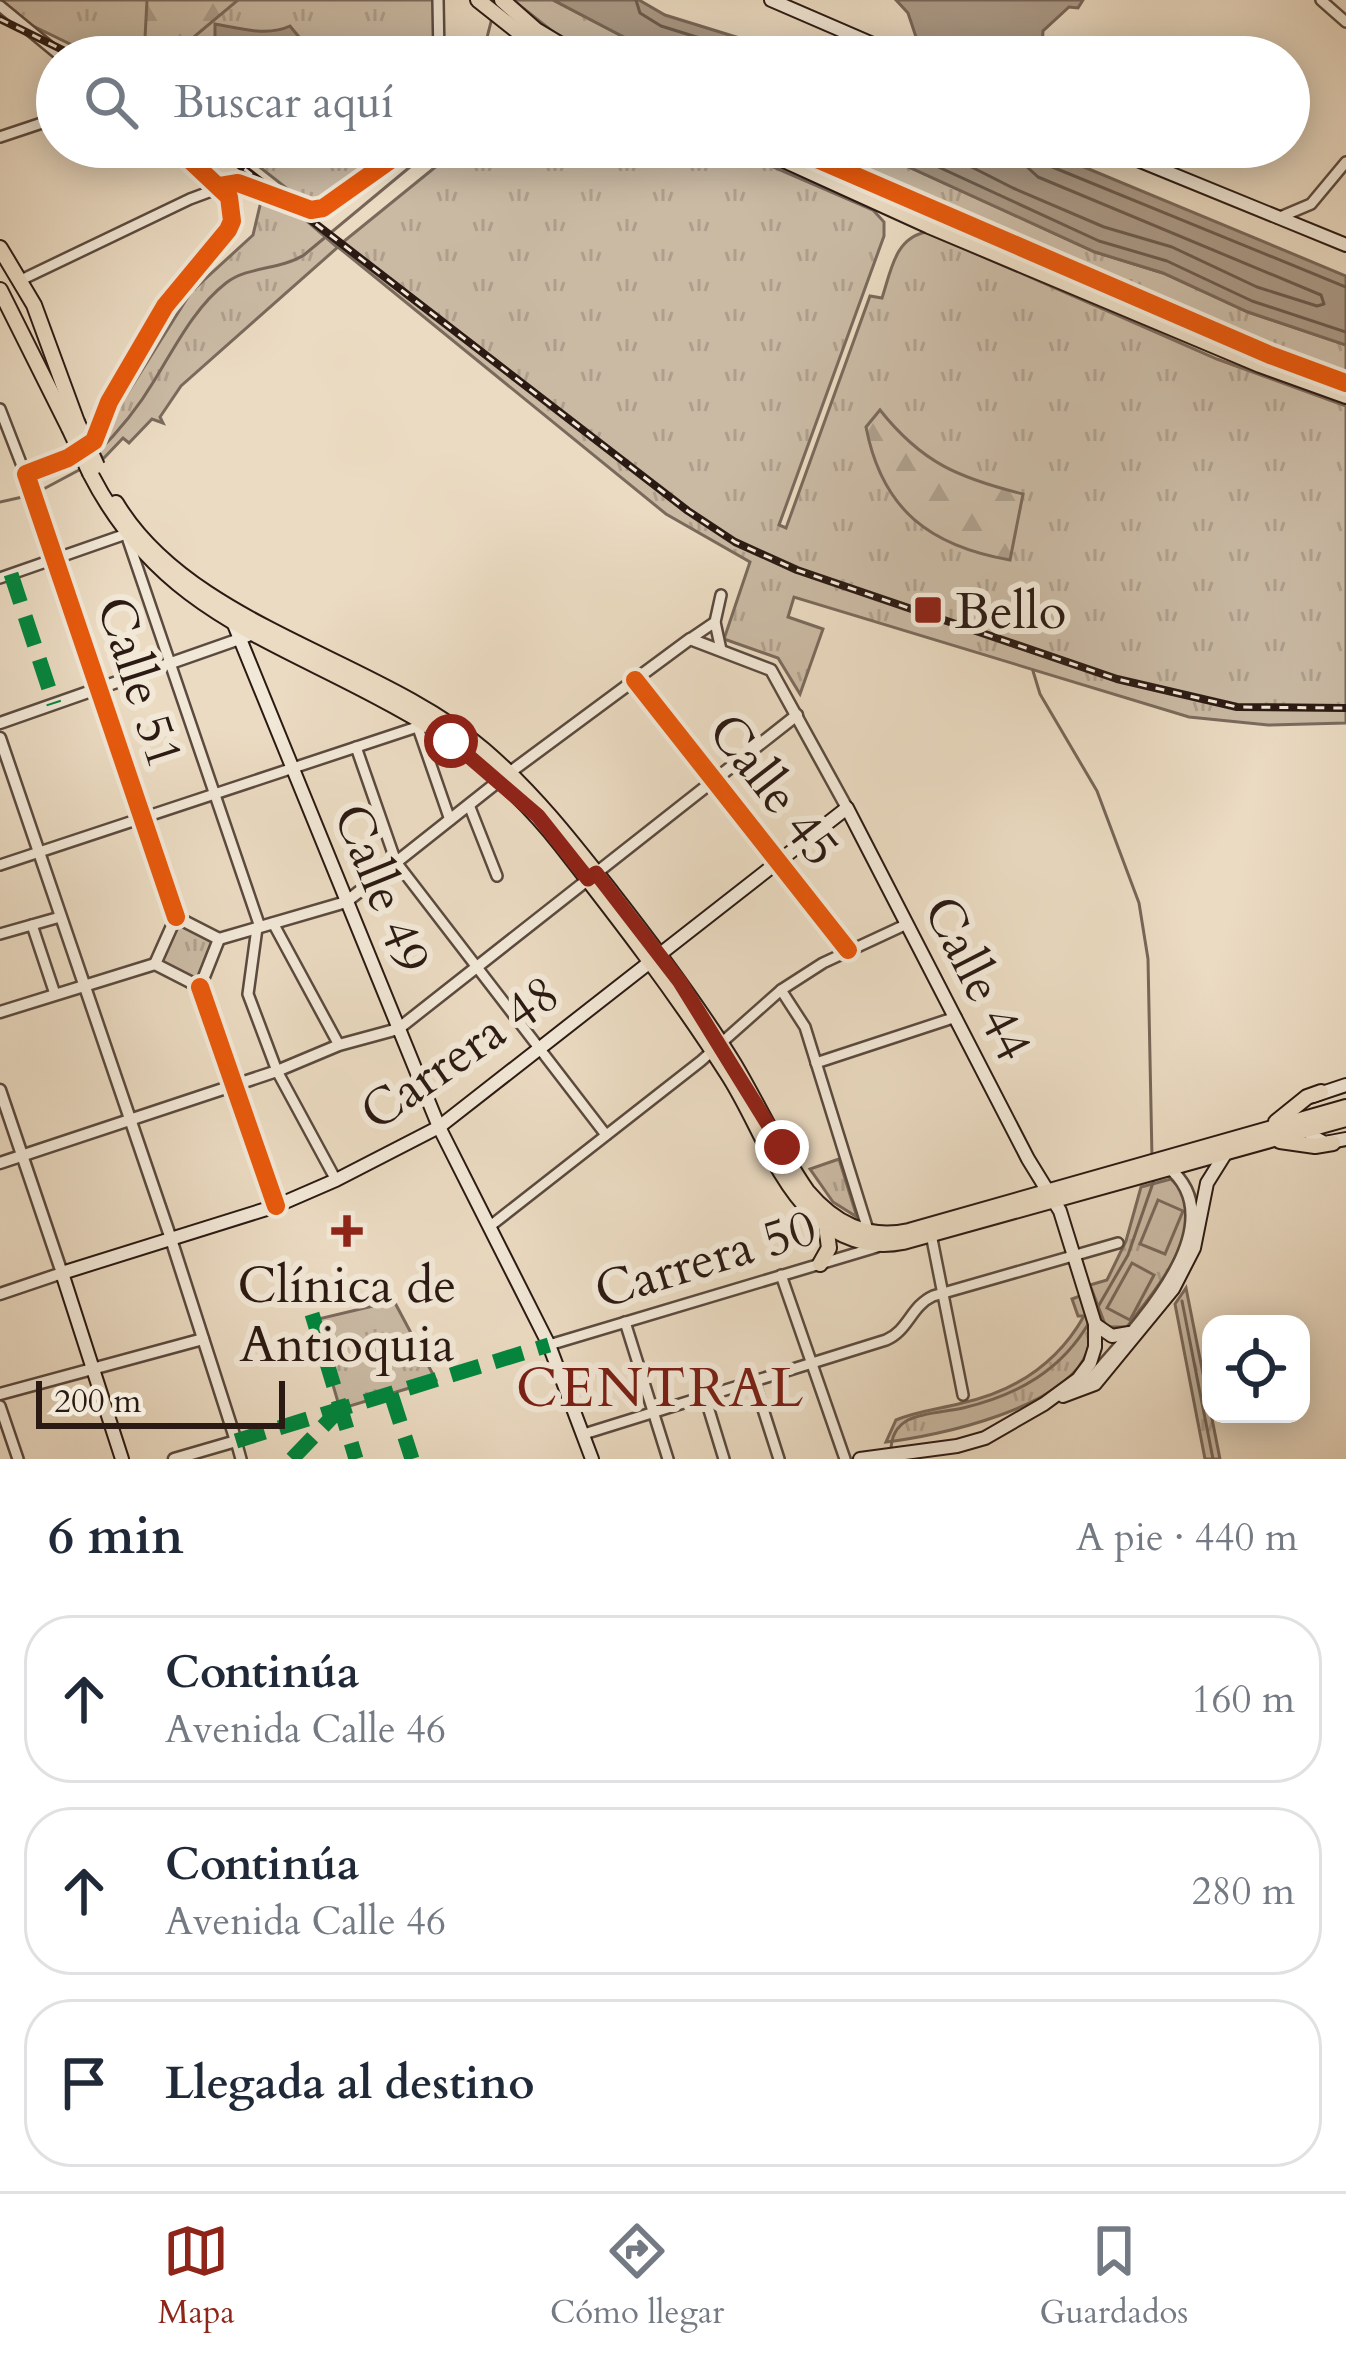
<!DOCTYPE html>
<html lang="es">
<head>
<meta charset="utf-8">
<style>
	body { margin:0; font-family:Cardo,serif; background:#f6f6f7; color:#1f2937 }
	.controls { position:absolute; right:36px; bottom:36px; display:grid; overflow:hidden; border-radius:24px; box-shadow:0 6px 30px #0003 }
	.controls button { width:108px; height:108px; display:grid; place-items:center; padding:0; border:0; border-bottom:3px solid #e0e1e3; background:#fff; color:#1f2937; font:60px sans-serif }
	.scale { position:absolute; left:36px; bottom:30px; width:249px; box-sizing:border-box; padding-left:12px; border:6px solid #2b1a13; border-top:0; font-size:33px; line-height:42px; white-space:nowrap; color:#2b1a13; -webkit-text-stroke:9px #f2e8d7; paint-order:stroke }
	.stop { position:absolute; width:36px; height:36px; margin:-27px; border:9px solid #8f2418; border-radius:50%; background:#fff }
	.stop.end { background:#8f2418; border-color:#fff; box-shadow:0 3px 12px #0008 }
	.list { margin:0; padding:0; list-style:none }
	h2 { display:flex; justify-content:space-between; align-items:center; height:156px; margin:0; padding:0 48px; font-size:51px }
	h2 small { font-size:39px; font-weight:400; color:#747a83 }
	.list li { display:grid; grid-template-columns:78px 1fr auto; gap:36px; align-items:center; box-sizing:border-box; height:168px; margin:0 24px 24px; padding:0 24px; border:3px solid #e0e1e3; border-radius:48px }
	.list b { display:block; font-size:45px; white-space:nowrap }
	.list p { margin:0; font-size:39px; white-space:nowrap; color:#747a83 }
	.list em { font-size:39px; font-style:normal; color:#747a83 }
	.icon { flex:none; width:66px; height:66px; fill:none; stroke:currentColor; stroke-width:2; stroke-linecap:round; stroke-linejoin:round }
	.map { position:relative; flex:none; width:1346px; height:1459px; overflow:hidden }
	.search { position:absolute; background:#fff; box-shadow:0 6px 30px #0003; left:36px; right:36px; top:36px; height:132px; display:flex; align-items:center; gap:30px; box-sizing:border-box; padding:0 42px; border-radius:66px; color:#747a83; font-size:45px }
	.sheet { height:732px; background:#fff }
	nav { display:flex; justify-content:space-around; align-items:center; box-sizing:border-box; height:168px; border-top:3px solid #e0e1e3; background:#fff; font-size:33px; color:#747a83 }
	nav a { display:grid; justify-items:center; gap:6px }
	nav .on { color:#8f2418 }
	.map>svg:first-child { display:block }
</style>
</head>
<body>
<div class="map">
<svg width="1346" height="1459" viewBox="0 0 1346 1459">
	<defs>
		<pattern id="grass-tufts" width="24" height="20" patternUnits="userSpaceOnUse" patternTransform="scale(3)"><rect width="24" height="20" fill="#cabaa4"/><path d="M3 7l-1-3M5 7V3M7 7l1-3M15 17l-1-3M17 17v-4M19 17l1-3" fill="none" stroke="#ae9f8c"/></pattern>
		<pattern id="forest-firs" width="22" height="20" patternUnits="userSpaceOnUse" patternTransform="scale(3)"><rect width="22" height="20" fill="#cabaa4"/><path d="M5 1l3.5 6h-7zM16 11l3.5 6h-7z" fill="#ae9f8c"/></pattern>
	</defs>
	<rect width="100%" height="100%" fill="#ebdbc2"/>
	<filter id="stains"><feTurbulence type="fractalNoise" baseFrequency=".00167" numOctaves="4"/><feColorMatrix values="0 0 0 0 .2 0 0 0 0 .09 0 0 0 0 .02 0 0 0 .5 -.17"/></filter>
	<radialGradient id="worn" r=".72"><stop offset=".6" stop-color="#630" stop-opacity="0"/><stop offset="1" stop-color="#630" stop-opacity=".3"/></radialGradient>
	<!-- grass -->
	<g fill="url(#grass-tufts)" stroke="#7a6a5c" stroke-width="3">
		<polygon points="0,0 442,0 443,57 97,57 0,10"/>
		<polygon points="513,0 553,0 662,57 598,57 557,35"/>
		<polygon points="234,147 408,147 313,209"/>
		<path d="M460,147H727L873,210L884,222V236L779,525L786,528L870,296L882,298C891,271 895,237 927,232L1217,359L1346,406V723L1268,725L1189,717L794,597L788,617L823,629L800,694L778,658L724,639L750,562L666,514L338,247L181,386L160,417L163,423L152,419L129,443L123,438L103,459L95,445L191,292L253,235L262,197L293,209L337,247Z"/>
		<polygon points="803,147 865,147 1095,252 1163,273 1248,312 1346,345 1346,377 1241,337"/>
		<polygon points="177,921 216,941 198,983 159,963"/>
		<polygon points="839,1159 857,1217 833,1202 810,1169"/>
		<path d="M1171,1179C1218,1220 1153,1292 1127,1327H1106L1090,1285L1107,1280L1126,1241L1141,1187Z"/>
		<polygon points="1186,1288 1220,1459 1205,1459 1175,1304"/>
		<path d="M1080,1296C1085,1314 1094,1334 1087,1352C1066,1408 939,1436 886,1442L896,1420C917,1411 940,1409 962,1403C1016,1391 1057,1364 1084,1316H1078L1072,1299Z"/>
		<polygon points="394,1301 436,1380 340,1409 314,1320"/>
	</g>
	<!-- forest -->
	<g fill="url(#forest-firs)" stroke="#7a6a5c" stroke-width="3">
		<polygon points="147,0 238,0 170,57 144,57"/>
		<path d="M880,410C922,463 959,478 1023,494L1010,560C930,546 882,510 866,427Z"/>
	</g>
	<!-- garden -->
	<g fill="#cabaa4" stroke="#7a6a5c" stroke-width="3">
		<polygon points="1158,1200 1183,1211 1165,1254 1140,1244"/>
		<polygon points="1132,1263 1154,1275 1130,1320 1107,1308"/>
	</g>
	<!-- water -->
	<g fill="#aa9986" stroke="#776658" stroke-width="3">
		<polygon points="553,0 639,0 665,15 801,57 662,57"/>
		<polygon points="896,0 1083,0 1078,8 1069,7 1043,31 1042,48 1036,52 1014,50 1010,57 938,57 920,49 908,13"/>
		<path d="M215,24C239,28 267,37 290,26L299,37L302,57H276L265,48L260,49L256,57H215Z"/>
		<polygon points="865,147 1036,147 1346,276 1346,345 1248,312 1163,273 1095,252"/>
	</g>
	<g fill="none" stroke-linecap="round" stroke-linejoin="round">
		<!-- shore -->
		<g stroke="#6a5a4c" stroke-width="3">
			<polyline points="636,0 640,13 661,26 761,57"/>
			<polyline points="895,147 1099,241 1167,261 1252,301 1346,332"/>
			<polyline points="932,147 1013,188 1104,227 1172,247 1257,287 1317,306 1324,304 1321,295 1038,177 1025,165 1021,147"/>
			<polyline points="1036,147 1037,156 1045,164 1346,287"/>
		</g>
		<!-- stream -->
		<g stroke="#776658" stroke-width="3">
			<polyline points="482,57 492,18"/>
			<path d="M96,454C118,432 138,408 154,381C175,347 194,308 226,283C248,266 280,270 304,255L434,147"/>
			<polyline points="36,493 81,469"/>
			<polyline points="0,502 27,496"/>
			<polyline points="1033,671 1040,694 1097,791 1139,903 1148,959 1152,1158"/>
			<polyline points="1182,1301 1213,1459"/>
			<polyline points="1095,1312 1128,1255 1154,1180"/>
			<path d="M891,1451C891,1438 895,1427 908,1420C924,1412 946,1412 963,1408C1018,1395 1062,1370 1090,1321"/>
		</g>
		<defs>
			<g id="minor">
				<polyline points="438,0 439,57"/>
				<polyline points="1321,0 1346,22"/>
				<polyline points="0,6 62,57"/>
				<polyline points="0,137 57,118"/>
				<polyline points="1278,218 1311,204 1346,162"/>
				<polyline points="21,280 190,199 233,183 311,210 323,208 409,147"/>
				<polyline points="0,409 40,512 176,917"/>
				<polyline points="26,474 68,458 94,441 109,402 165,306 228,230 232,221 229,197 176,147"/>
				<polyline points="0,578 126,534 260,927"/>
				<polyline points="690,639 715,622"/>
				<polyline points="721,650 715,622 721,595"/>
				<polyline points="635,680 848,950"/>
				<polyline points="416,722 450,820"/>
				<polyline points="356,747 396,862 606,1135"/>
				<polyline points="469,805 497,876"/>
				<polyline points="0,865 426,724"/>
				<polyline points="273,923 339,1045"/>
				<polyline points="32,925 55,994"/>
				<polyline points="257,928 248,994 277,1071 336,1180"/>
				<polyline points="0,934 60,917"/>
				<polyline points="200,987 276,1206"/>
				<polyline points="781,990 805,1027 869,1233"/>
				<polyline points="816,1063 956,1017"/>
				<polyline points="489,1227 701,1061 781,990 823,963 907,924"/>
				<polyline points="931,1234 963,1395"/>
				<polyline points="781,1275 845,1459"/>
				<polyline points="625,1322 668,1459"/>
				<polyline points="549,1345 877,1247"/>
				<polyline points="754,1381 779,1459"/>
				<polyline points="705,1397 724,1459"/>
				<polyline points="0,1406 18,1459"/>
				<path d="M584,1434L886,1340C908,1331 911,1306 933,1296L1118,1243"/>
				<polyline points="236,1441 241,1459"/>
			</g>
			<g id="tertiary">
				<polyline points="0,723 248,636"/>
				<polyline points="0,738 170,1236 236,1441 174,1459"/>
				<polygon points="176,917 219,939 200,987 155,964"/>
				<polyline points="219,939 346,902 509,773 690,639 771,670 847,808"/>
				<polyline points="0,1012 155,964"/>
				<polyline points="0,1090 62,1273 0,1294"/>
				<polyline points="0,1163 277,1071 339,1045 398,1029 797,715"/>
				<path d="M1082,1389C1123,1340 1242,1228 1168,1167"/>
				<polyline points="0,1394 203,1339"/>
			</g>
			<g id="secondary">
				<polyline points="771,0 903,57"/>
				<polyline points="1106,147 1346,245"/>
				<polyline points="231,617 439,1127 549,1345 592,1459"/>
				<polyline points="1313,1096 1346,1085"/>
				<polyline points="1307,1125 1312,1136 1325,1143 1346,1139"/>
				<polyline points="1096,1325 1112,1336 1129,1333"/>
				<polyline points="1063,1396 1095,1384 1173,1289 1194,1248 1207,1183 1227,1151"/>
				<polyline points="122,1459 62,1273 276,1206 336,1180 439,1127 847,808 1028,1159 1060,1211 1095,1324 1095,1347 1090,1363 1078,1379 1044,1404 985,1438 957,1446 860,1459"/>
			</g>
			<g id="primary">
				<polyline points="0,248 34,305 77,422"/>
				<polyline points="0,290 69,428"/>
				<path d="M90,473C160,610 270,637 394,706C458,740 517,788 561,845C619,919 676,993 727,1073C756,1117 774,1176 812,1213C837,1237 869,1249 903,1242L1346,1119"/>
				<path d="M116,503C189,626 377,659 484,750C534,793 572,842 612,893C655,948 697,1004 734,1064C759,1106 779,1151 807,1191C834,1223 866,1240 909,1231L1346,1107"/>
				<polyline points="1276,1122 1307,1097 1321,1092"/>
				<polyline points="1280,1141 1315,1146 1333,1143"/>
				<polyline points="820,1264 829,1248 826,1225"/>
			</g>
			<g id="trunk">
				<polyline points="478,0 550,57"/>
				<polyline points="502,0 536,30 581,57"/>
				<polyline points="755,147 929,226 1260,365 1346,396"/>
				<polyline points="789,147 1270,355 1346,383"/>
			</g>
		</defs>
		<!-- minor casing -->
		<use href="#minor" stroke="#5b4a3f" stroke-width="14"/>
		<!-- tertiary casing -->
		<use href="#tertiary" stroke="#5b4a3f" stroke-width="15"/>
		<!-- secondary casing -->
		<use href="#secondary" stroke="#2b1a13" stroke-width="16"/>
		<!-- primary casing -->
		<use href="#primary" stroke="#2b1a13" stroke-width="18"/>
		<!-- trunk casing -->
		<use href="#trunk" stroke="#2b1a13" stroke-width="18"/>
		<!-- minor -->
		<use href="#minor" stroke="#f2e8d7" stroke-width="9"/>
		<!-- tertiary -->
		<use href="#tertiary" stroke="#f2e8d7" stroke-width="10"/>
		<!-- secondary -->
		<use href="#secondary" stroke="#f2e8d7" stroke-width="12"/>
		<!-- primary -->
		<use href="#primary" stroke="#ebdbc2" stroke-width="14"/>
		<!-- trunk -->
		<use href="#trunk" stroke="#ebdbc2" stroke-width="14"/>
		<defs>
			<g id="rail">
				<polyline points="0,19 77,57"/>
				<polyline points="216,147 688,511 735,542 797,570 1117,679 1237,707 1346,708"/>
			</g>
		</defs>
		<!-- rail casing -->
		<use href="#rail" stroke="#2b1a13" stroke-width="8"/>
		<!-- rail -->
		<use href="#rail" stroke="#f2e8d7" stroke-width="3" stroke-dasharray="9" stroke-linecap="butt"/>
		<defs>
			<g id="primary-bridge">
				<polyline points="77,422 97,466"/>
				<polyline points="69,428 90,473"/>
			</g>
		</defs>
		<!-- primary-bridge casing -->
		<use href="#primary-bridge" stroke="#2b1a13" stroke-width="18" stroke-linecap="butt"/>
		<!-- primary-bridge -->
		<use href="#primary-bridge" stroke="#ebdbc2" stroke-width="14"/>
		<!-- quiet -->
		<g stroke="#00873e" stroke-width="15" stroke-dasharray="30 15" stroke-linecap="butt">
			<polyline points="11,574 54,704"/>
			<polyline points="312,1314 356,1459"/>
			<polyline points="391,1394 412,1459"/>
			<polyline points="236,1441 549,1345"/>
			<polyline points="292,1459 336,1413"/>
		</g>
		<defs>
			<g id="cycleway">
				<polyline points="176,147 229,197 232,221 228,230 165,306 109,402 94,441 68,458 26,474 176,917"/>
				<polyline points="789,147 1270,355 1346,383"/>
				<polyline points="220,186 238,183 311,210 323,208 409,147"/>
				<polyline points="635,680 848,950"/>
				<polyline points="200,987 276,1206"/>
			</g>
		</defs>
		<!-- cycleway casing -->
		<use href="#cycleway" stroke="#f2e8d7" stroke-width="26"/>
		<!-- cycleway -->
		<use href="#cycleway" stroke="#e8590c" stroke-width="18"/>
	</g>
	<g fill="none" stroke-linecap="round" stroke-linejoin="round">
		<!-- route -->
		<polyline stroke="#8f2418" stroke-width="15" points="451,741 538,816 588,879 596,873 680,982 782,1147"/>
	</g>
	<!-- markers -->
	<g fill="#8f2418" stroke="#f2e8d7" stroke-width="4.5">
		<rect x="913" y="595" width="30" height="30" rx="6"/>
		<path d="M341 1213h12v12h12v12h-12v12h-12v-12h-12v-12h12z"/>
	</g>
	<g text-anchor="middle" stroke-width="12" stroke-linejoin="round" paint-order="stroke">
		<!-- poi labels -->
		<g font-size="51" fill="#2b1a13" stroke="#f2e8d7" text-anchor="start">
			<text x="955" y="628">Bello</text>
			<text x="347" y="1302" text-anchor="middle">Clínica de<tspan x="347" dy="59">Antioquia</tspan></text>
		</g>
		<!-- street labels -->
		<g font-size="51" fill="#2b1a13" stroke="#f2e8d7">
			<text transform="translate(141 682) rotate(72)" y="18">Calle 51</text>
			<text transform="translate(775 789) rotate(52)" y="18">Calle 45</text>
			<text transform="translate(383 888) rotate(68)" y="18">Calle 49</text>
			<text transform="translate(979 978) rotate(63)" y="18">Calle 44</text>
			<text transform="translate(459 1052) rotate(-35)" y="18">Carrera 48</text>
			<text transform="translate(705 1258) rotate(-17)" y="18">Carrera 50</text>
		</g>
		<!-- neighbourhood labels -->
		<g font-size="54" letter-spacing="3" fill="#7a1f14" stroke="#f2e8d7">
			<text x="661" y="1406">CENTRAL</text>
		</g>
	</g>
	<rect width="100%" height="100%" filter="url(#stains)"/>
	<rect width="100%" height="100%" fill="url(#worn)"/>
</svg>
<div class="controls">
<button><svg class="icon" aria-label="locate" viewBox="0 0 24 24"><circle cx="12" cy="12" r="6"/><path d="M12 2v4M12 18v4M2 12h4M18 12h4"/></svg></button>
</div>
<div class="scale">200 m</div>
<div class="stop" style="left:451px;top:741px"></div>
<div class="stop end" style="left:782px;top:1147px"></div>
<div class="search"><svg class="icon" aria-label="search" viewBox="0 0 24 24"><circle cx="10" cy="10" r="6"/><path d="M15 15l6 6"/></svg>Buscar aquí</div>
</div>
<section class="sheet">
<h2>6 min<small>A pie · 440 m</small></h2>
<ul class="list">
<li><svg class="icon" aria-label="ahead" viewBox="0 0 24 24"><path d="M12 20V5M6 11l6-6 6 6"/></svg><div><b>Continúa</b><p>Avenida Calle 46</p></div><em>160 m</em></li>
<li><svg class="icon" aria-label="ahead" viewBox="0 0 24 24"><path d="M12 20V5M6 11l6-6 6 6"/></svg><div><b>Continúa</b><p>Avenida Calle 46</p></div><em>280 m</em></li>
<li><svg class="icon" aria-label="arrive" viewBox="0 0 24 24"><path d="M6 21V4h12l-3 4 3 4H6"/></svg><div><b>Llegada al destino</b></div></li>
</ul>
</section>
<nav>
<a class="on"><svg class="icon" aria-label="map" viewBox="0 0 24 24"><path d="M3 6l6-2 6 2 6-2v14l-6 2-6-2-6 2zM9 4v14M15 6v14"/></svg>Mapa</a>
<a><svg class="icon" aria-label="directions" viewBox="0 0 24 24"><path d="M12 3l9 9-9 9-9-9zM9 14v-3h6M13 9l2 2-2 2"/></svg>Cómo llegar</a>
<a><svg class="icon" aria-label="saved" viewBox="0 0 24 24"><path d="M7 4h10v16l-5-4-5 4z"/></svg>Guardados</a>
</nav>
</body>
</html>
